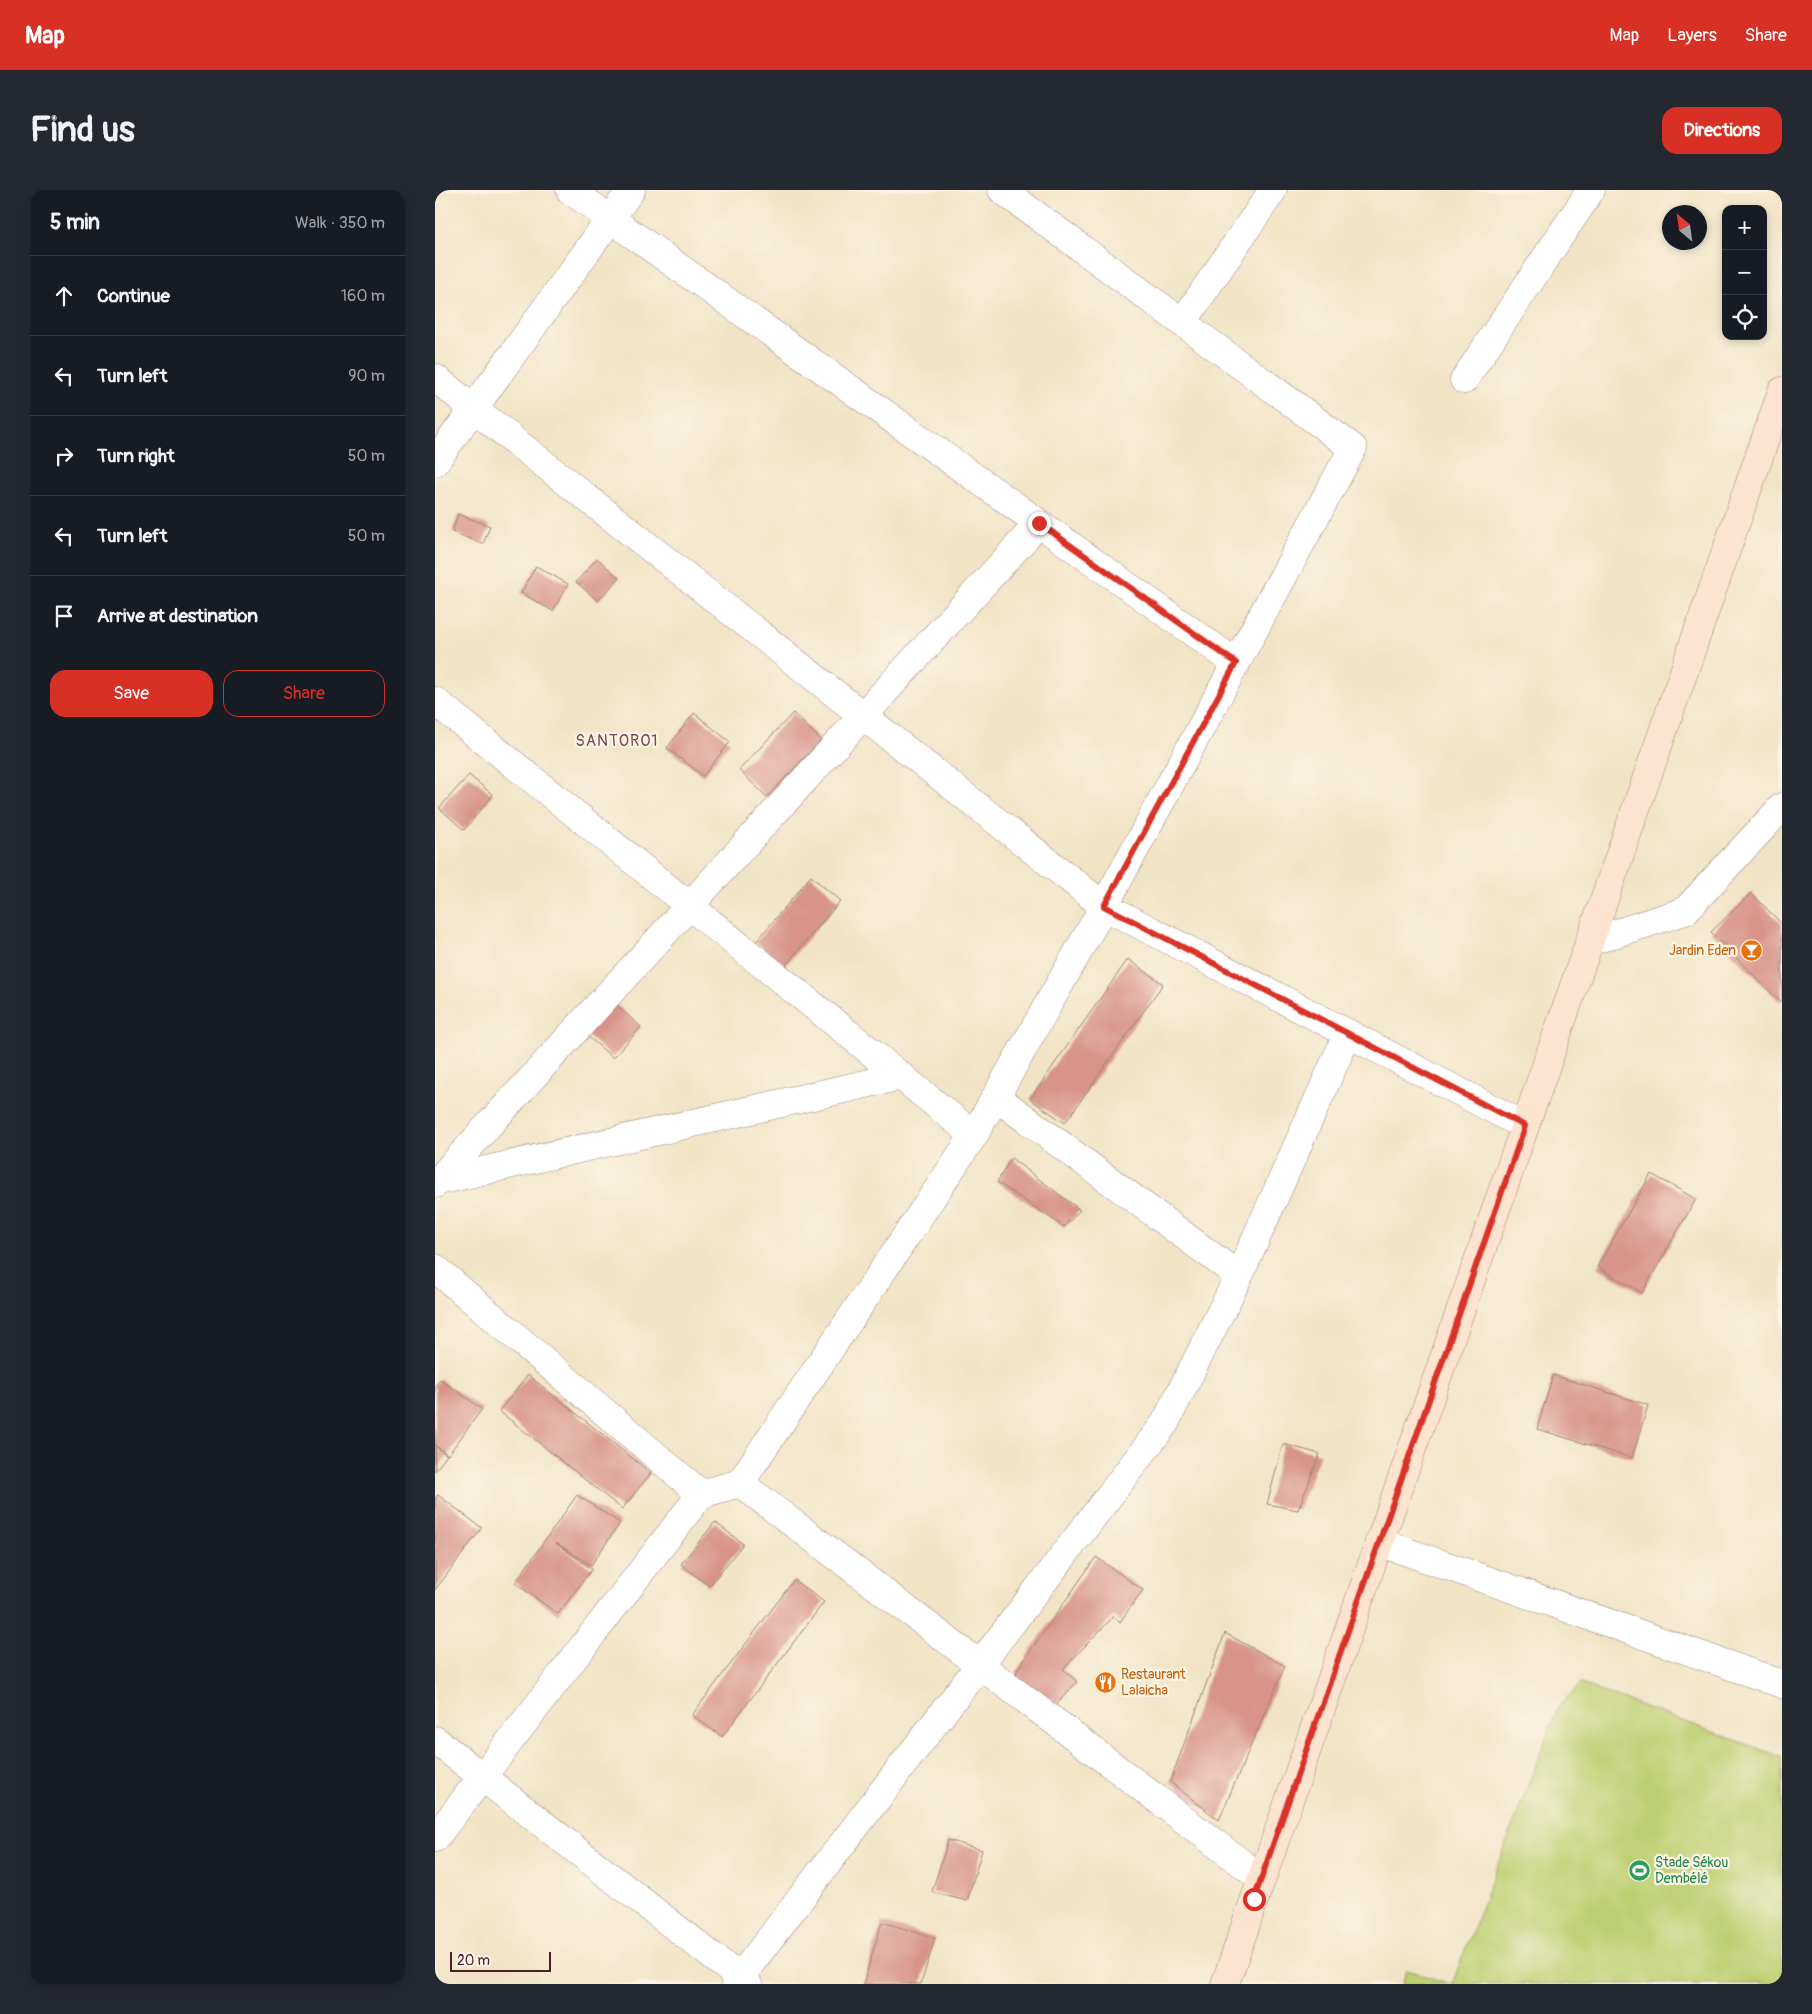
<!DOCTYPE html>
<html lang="en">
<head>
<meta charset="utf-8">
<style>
	body { margin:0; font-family:Pangolin,sans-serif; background:#242831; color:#f1f3f6 }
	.controls { position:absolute; right:15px; top:15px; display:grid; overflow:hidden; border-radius:10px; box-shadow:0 2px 8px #0003 }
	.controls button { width:45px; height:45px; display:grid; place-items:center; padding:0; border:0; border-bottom:1px solid #363941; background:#171b24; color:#f1f3f6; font:25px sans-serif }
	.compass { position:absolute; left:1227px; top:15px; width:45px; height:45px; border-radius:50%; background:#171b24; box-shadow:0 2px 8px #0003; rotate:331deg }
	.scale { position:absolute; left:15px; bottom:12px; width:101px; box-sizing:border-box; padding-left:5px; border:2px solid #4a1f2b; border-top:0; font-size:14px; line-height:18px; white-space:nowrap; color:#4a1f2b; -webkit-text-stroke:4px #fcf5e5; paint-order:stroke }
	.stop { position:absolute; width:15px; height:15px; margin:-11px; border:4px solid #d93025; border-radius:50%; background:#fff }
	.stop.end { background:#d93025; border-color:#fff; box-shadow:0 1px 5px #0008 }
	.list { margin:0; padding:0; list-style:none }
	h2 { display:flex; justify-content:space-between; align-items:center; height:65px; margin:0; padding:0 20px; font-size:21px }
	h2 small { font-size:16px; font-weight:400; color:#9ea1a6 }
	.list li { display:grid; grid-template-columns:32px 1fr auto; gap:15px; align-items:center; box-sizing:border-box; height:80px; padding:0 20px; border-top:1px solid #363941 }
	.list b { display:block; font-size:19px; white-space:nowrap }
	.list em { font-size:16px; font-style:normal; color:#9ea1a6 }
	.actions { display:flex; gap:10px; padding:15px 20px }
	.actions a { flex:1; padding:11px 0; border:1px solid #d93025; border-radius:15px; text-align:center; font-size:18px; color:#d93025 }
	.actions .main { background:#d93025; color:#fff }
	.icon { flex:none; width:28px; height:28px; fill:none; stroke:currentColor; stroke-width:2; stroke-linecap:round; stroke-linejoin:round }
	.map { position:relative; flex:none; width:1347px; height:1794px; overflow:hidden; border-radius:15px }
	header { display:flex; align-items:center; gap:30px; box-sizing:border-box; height:70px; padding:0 25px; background:#d93025; color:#fff }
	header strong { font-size:24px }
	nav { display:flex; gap:28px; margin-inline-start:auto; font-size:18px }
	.intro { display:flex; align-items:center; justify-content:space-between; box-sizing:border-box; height:120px; padding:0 30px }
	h1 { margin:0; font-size:35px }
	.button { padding:12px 22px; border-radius:15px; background:#d93025; color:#fff; font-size:18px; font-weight:700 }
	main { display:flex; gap:30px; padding:0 30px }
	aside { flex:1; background:#171b24; border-radius:15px; box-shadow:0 2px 8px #0003 }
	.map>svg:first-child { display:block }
</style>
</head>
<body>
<header>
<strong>Map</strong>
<nav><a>Map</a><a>Layers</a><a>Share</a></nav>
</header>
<div class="intro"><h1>Find us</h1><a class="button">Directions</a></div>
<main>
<aside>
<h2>5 min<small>Walk · 350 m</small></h2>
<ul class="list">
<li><svg class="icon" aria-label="ahead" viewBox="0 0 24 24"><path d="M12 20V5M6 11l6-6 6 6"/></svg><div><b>Continue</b></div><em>160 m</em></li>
<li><svg class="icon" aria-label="left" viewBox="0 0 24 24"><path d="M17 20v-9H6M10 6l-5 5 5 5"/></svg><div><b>Turn left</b></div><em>90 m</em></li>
<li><svg class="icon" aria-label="right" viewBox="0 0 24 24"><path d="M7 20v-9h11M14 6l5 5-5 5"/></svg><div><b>Turn right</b></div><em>50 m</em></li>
<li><svg class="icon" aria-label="left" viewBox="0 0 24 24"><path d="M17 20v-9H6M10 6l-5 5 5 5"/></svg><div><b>Turn left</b></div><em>50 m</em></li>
<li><svg class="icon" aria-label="arrive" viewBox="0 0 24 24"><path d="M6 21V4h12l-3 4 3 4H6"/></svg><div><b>Arrive at destination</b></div></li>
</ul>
<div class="actions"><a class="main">Save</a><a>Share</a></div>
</aside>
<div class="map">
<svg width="1347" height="1794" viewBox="0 0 1347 1794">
	<rect width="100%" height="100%" fill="#fcf5e5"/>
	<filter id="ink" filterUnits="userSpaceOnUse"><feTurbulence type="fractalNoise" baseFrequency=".02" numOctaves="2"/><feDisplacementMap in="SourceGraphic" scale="10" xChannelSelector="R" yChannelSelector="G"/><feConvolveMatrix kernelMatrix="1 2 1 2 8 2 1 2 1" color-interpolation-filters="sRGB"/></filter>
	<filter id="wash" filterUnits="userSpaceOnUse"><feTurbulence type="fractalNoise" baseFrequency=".0096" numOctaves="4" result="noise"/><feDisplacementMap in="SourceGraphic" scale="20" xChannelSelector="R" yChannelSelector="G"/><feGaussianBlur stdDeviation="1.12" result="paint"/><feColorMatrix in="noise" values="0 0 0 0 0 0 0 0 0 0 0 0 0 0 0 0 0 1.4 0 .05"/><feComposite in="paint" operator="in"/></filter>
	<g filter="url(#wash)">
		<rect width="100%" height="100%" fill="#f1e4c6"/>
		<!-- grass -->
		<g fill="#bdcf71" stroke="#84774e">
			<polygon points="1146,1494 1347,1567 1347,1794 1017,1794 1123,1517"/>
			<polygon points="972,1780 1016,1794 967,1794"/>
		</g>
		<g id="blocks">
			<!-- building -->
			<g fill="#d8948a">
				<polygon points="23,324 55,336 48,354 17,342"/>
				<polygon points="162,368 184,388 163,411 141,392"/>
				<polygon points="101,376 133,394 118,421 86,403"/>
				<polygon points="259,523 295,552 268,586 232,558"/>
				<polygon points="358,523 386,550 332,607 304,580"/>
				<polygon points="34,585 58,605 29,640 4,618"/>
				<polygon points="376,686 405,711 350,776 321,752"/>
				<polygon points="1316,703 1347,734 1347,810 1345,812 1276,742"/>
				<polygon points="693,769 728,794 630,933 595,909"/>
				<polygon points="177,811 206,837 178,868 149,843"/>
				<polygon points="576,968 645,1020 629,1037 562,992"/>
				<polygon points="1216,984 1261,1009 1207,1103 1162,1077"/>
				<polygon points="93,1185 216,1283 187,1319 64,1221"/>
				<polygon points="1118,1185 1213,1215 1197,1268 1102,1239"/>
				<polygon points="5,1189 47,1219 13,1265 0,1255 0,1196"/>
				<polygon points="848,1254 885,1264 863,1320 832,1314"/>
				<polygon points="0,1256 12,1265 0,1281"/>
				<polygon points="3,1305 47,1338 0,1400 0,1309"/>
				<polygon points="142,1305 185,1333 156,1375 121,1353 157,1379 123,1424 80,1393"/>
				<polygon points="280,1332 308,1354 274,1396 246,1374"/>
				<polygon points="661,1367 708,1400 685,1432 679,1426 628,1479 642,1492 620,1516 581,1488 582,1480"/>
				<polygon points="359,1390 389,1412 287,1547 257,1525"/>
				<polygon points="790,1443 850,1476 784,1630 735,1592"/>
				<polygon points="513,1650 547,1660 532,1711 497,1702"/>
				<polygon points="447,1732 500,1748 486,1794 428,1794"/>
			</g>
		</g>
	</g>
	<g filter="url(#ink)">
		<use href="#blocks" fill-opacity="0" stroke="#9e8278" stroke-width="1"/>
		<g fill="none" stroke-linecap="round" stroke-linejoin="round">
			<defs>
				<g id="street">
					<polyline points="135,0 801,473"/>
					<polyline points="567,0 918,258 669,716 539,945 305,1293 826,1688"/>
					<polyline points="747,133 838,0"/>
					<polyline points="0,188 669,716 1090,936"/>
					<polyline points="1029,190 1156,0"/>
					<polyline points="0,272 196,0"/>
					<polyline points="0,511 539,945"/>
					<polyline points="1154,752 1250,721 1347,617"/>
					<polyline points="561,907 804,1086"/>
					<polyline points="3,991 466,886"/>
					<polyline points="0,994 604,333"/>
					<polyline points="0,1078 266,1304 305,1293"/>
					<polyline points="944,1352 1347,1494"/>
					<polyline points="0,1550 313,1794"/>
					<polyline points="0,1648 266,1304"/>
					<polyline points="300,1794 730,1233 804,1086 913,843"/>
				</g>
				<polyline id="secondary" points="790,1794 1347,201"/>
			</defs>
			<!-- street casing -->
			<use href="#street" stroke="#9e8278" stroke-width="29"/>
			<!-- secondary casing -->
			<use href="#secondary" stroke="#9e8278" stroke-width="29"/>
			<!-- street -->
			<use href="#street" stroke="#fff" stroke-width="28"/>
			<!-- secondary -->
			<use href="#secondary" stroke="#fde4d0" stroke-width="28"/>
		</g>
	</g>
	<g fill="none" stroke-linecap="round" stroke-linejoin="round" filter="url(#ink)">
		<!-- route -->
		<polyline stroke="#d93025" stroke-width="6" points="604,333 801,473 669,716 1090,936 819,1709"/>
	</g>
	<!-- icons -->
	<defs>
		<symbol id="bar-disc" viewBox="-11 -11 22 22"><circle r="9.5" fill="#e8710a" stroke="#fcf5e5"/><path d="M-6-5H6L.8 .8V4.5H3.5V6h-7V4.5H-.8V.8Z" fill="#fff"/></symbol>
		<symbol id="restaurant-disc" viewBox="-11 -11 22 22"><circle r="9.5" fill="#e8710a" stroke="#fcf5e5"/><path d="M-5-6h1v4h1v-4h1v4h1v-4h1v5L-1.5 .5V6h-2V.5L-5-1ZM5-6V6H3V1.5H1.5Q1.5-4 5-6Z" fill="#fff"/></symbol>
		<symbol id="stadium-disc" viewBox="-11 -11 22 22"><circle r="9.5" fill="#2e9e5b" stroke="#fcf5e5"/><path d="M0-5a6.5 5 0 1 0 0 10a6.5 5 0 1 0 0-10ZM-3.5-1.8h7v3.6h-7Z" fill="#fff"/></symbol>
	</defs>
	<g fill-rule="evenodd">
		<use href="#bar-disc" x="1304" y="748" width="25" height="25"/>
		<use href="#restaurant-disc" x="658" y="1480" width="25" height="25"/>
		<use href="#stadium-disc" x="1192" y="1668" width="25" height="25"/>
	</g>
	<g text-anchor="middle" stroke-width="4.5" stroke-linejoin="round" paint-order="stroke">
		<!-- food labels -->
		<g font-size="14" fill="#c56008" stroke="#fcf5e5" text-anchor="end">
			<text x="1301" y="765">Jardin Eden</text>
			<text x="686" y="1489" text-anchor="start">Restaurant<tspan x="686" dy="16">Lalaicha</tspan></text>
		</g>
		<!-- leisure labels -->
		<g font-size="14" fill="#27864d" stroke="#fcf5e5" text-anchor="start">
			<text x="1220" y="1677">Stade Sékou<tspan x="1220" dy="16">Dembélé</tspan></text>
		</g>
		<!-- quarter labels -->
		<g font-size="16" letter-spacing="1" fill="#7c484c" stroke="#fcf5e5">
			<text x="182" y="556">SANTORO1</text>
		</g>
	</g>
</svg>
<div class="controls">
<button>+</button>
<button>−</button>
<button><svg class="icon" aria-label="locate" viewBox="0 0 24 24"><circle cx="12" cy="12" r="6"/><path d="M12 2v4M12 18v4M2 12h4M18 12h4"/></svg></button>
</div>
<svg class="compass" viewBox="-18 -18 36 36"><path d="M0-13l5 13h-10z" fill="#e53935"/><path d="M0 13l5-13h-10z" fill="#9ea1a6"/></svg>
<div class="scale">20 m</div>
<div class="stop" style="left:819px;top:1709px"></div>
<div class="stop end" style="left:604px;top:333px"></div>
</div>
</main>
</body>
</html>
